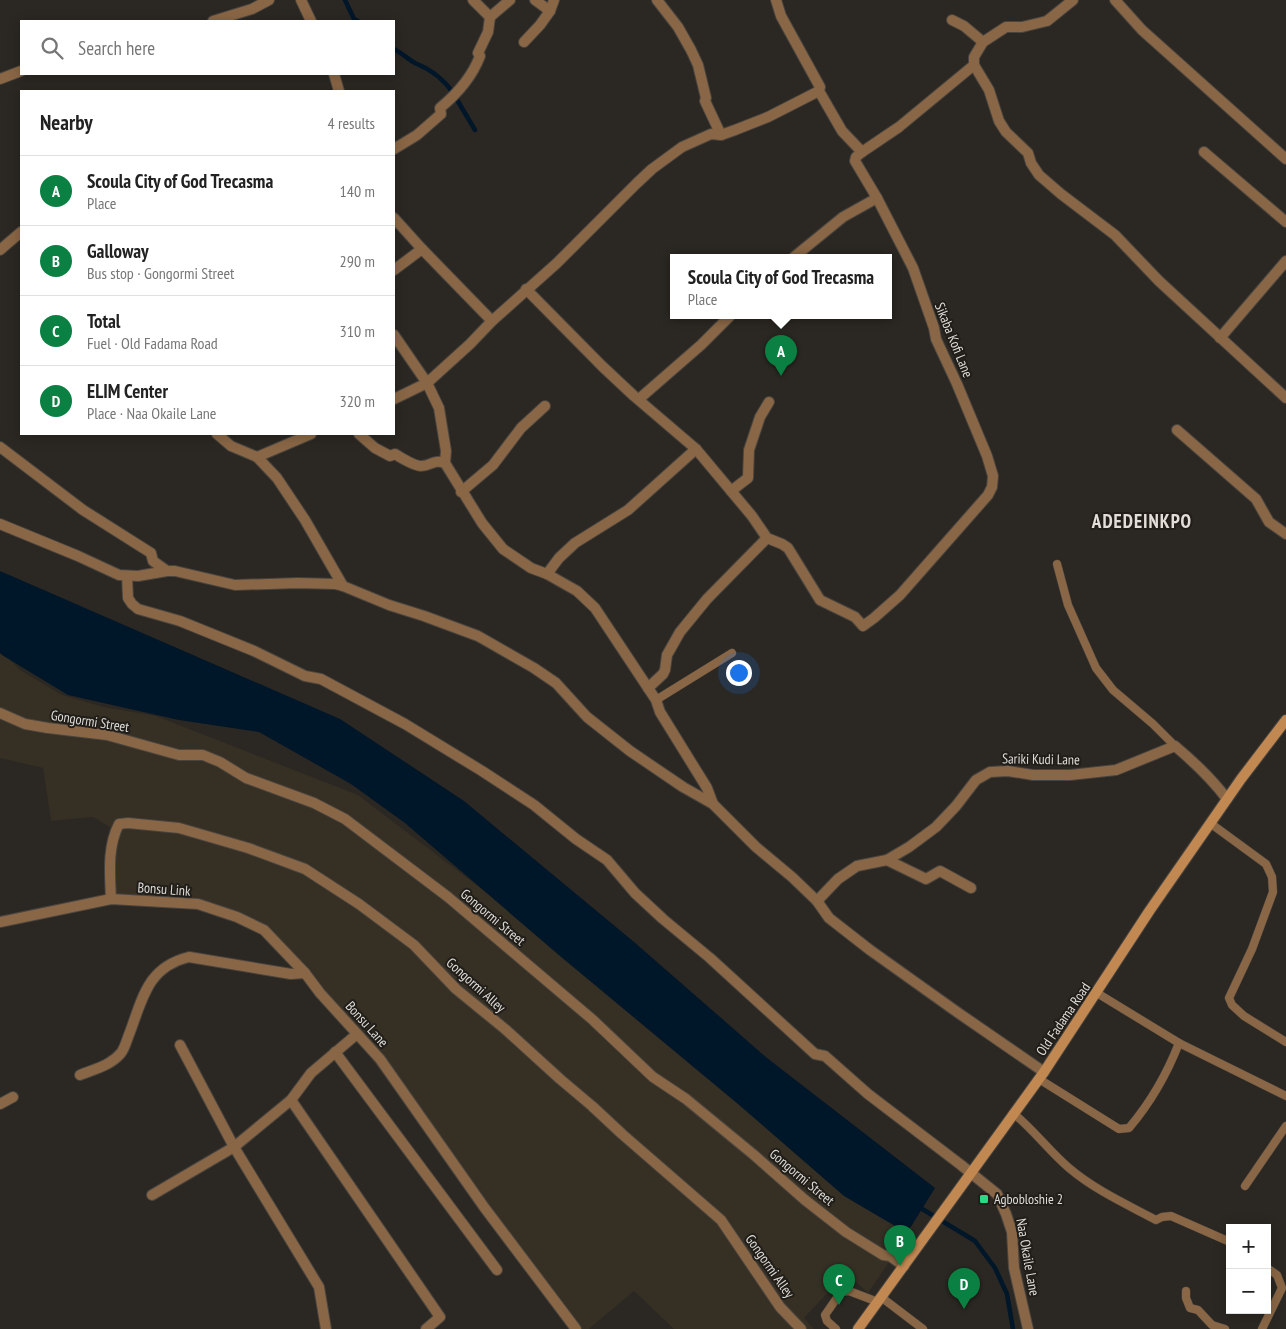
<!DOCTYPE html>
<html lang="en">
<head>
<meta charset="utf-8">
<style>
	body { margin:0; font-family:"PT Sans Narrow",sans-serif; background:#f6f6f6; color:#222 }
	.controls { position:absolute; right:15px; bottom:15px; display:grid; overflow:hidden; border-radius:0px; box-shadow:0 2px 12px #0003 }
	.controls button { width:45px; height:45px; display:grid; place-items:center; padding:0; border:0; border-bottom:1px solid #e0e0e0; background:#fff; color:#222; font:25px sans-serif }
	.you { position:absolute; left:738px; top:672px; width:18px; height:18px; margin:-12px; border:4px solid #fff; border-radius:50%; background:#1a73e8; box-shadow:0 0 0 8px #1a73e833 }
	.badge { display:grid; place-items:center; width:32px; height:32px; border-radius:50%; background:#0b8043; color:#fff; font-size:16px; font-weight:700 }
	.pin { position:absolute; translate:-50% -41px; filter:drop-shadow(0 1px 2px #0008) }
	.pin::after { content:''; position:absolute; top:26px; width:18px; height:15px; background:inherit; clip-path:polygon(0 0,100% 0,50% 100%) }
	.popup { position:absolute; left:670px; top:254px; width:222px; height:65px; box-sizing:border-box; display:grid; place-content:center; border-radius:0px; background:#fff; filter:drop-shadow(0 1px 4px #0005); font-size:16px; white-space:nowrap; color:#767676 }
	.popup b { font-size:19px; color:#222 }
	.popup::after { content:''; position:absolute; left:50%; top:100%; margin-left:-10px; border:10px solid transparent; border-top-color:#fff }
	.list { margin:0; padding:0; list-style:none }
	h2 { display:flex; justify-content:space-between; align-items:center; height:65px; margin:0; padding:0 20px; font-size:21px }
	h2 small { font-size:16px; font-weight:400; color:#767676 }
	.list li { display:grid; grid-template-columns:32px 1fr auto; gap:15px; align-items:center; box-sizing:border-box; height:70px; padding:0 20px; border-top:1px solid #e0e0e0 }
	.list b { display:block; font-size:19px; white-space:nowrap }
	.list p { margin:0; font-size:16px; white-space:nowrap; color:#767676 }
	.list em { font-size:16px; font-style:normal; color:#767676 }
	.icon { flex:none; width:28px; height:28px; fill:none; stroke:currentColor; stroke-width:2; stroke-linecap:round; stroke-linejoin:round }
	.map { position:relative; flex:none; width:1286px; height:1329px; overflow:hidden }
	.search { position:absolute; background:#fff; box-shadow:0 2px 12px #0003; left:20px; top:20px; width:375px; height:55px; display:flex; align-items:center; gap:12px; box-sizing:border-box; padding:0 18px; border-radius:0px; color:#767676; font-size:19px }
	.panel { position:absolute; background:#fff; box-shadow:0 2px 12px #0003; left:20px; top:90px; width:375px; height:345px; border-radius:0px }
	.map>svg:first-child { display:block }
</style>
</head>
<body>
<div class="map">
<svg width="1286" height="1329" viewBox="0 0 1286 1329">
	<rect width="100%" height="100%" fill="#2b2722"/>
	<!-- built -->
	<polygon fill="#352f24" points="0,650 20,670 62,695 104,707 156,716 358,795 541,934 730,1092 912,1228 868,1293 846,1273 804,1318 814,1329 674,1329 634,1291 589,1329 576,1329 320,991 261,934 191,903 111,895 106,866 110,827 93,817 51,821 43,768 0,758"/>
	<!-- water -->
	<polygon fill="#001629" points="0,571 340,719 464,801 634,942 767,1058 935,1188 907,1233 844,1196 738,1104 560,956 405,823 351,784 259,732 179,720 68,695 2,655 0,653"/>
	<g fill="none" stroke-linecap="round" stroke-linejoin="round">
		<!-- stream -->
		<g stroke="#001629" stroke-width="4.5">
			<polyline points="345,0 354,19 358,21"/>
			<path d="M394,49C402,53 410,61 417,64C432,70 445,81 454,94"/>
			<polyline points="456,98 475,130"/>
			<polyline points="919,1207 975,1241 995,1268 1007,1294 1013,1329"/>
		</g>
		<defs>
			<g id="lane">
				<polyline points="1057,564 1068,605 1096,668 1113,690 1153,724 1175,746"/>
				<polyline points="656,700 732,653"/>
				<polyline points="1210,823 1266,864 1272,877 1273,892 1252,949 1229,998 1232,1005 1244,1016 1286,1042"/>
				<polyline points="1097,993 1179,1043 1286,1096"/>
				<path d="M1039,1079L1119,1129L1129,1128C1151,1102 1167,1074 1179,1043"/>
				<path d="M1013,1113C1034,1130 1049,1151 1069,1168C1095,1190 1126,1204 1156,1220L1162,1217L1171,1216L1230,1242"/>
				<polyline points="1245,1186 1286,1126"/>
				<polyline points="1186,1291 1186,1298 1190,1308 1198,1310 1212,1325 1225,1329"/>
				<polyline points="881,1297 923,1329"/>
				<polyline points="836,1329 827,1321 825,1315 841,1292 849,1291 878,1302"/>
				<polyline points="1262,1329 1282,1288 1277,1275 1267,1268"/>
			</g>
			<g id="street">
				<polyline points="301,0 311,21"/>
				<polyline points="657,0 678,27 691,50 698,65 706,98 705,101 721,135"/>
				<polyline points="1115,0 1142,30 1286,159"/>
				<polyline points="550,11 554,0"/>
				<polyline points="490,17 510,0"/>
				<polyline points="952,20 964,26 983,42"/>
				<polyline points="213,21 252,9 269,0"/>
				<polyline points="524,42 540,25 550,11 535,0"/>
				<polyline points="974,65 989,90 999,121 1006,132 1028,153 1031,163 1039,175 1061,194 1115,235 1159,281 1286,398"/>
				<polyline points="334,74 339,91"/>
				<polyline points="0,79 21,71"/>
				<path d="M394,149L417,135L441,114L440,108C457,94 472,77 480,56L478,53L488,32L490,17L473,0"/>
				<polyline points="862,152 899,127 974,65 974,57 983,42 1006,27 1022,27 1047,21 1073,0"/>
				<polyline points="1204,152 1286,222"/>
				<polyline points="394,218 422,249 492,321"/>
				<polyline points="0,250 21,232"/>
				<polyline points="794,257 843,217 877,198"/>
				<polyline points="394,270 422,249"/>
				<polyline points="526,289 602,366 634,396 696,449 752,516 767,538 782,544 788,548 820,600 855,617 863,626 874,618 900,595 988,495 992,487 993,476 987,456 957,384 936,339 934,328 913,268 877,198 855,161 856,157 862,152 842,131 819,91 820,87 781,16 776,0"/>
				<polyline points="394,335 427,383 439,408 446,451 445,463 482,523 503,549 531,568 547,574 577,591 595,608 656,700 660,712 707,788 713,804"/>
				<polyline points="1220,338 1286,261"/>
				<polyline points="394,399 427,383 470,344 492,321 557,263 636,184 652,169 682,147 711,134 721,135 735,130 768,117 819,91"/>
				<polyline points="639,399 701,345 731,315"/>
				<polyline points="1177,430 1256,499 1269,522 1286,534"/>
				<polyline points="217,434 231,446 257,457 277,478 305,520 343,586"/>
				<path d="M359,434L375,448L390,456L395,454C401,458 415,466 421,466C431,466 433,459 445,463"/>
				<polyline points="0,447 83,510 151,553 153,561 167,571 175,571 235,585 298,583 335,584 343,586 389,605 424,616 478,636 534,668 556,683 587,717 630,751 683,787 713,804 756,847 792,877 817,901 829,918 870,950 957,1012 1044,1072"/>
				<polyline points="257,457 311,434"/>
				<polyline points="731,491 748,478 749,450 760,417 769,402"/>
				<polyline points="461,492 493,465 521,428 545,406"/>
				<polyline points="0,524 78,556 119,575 138,576 167,571"/>
				<polyline points="547,574 559,558 575,543 628,510 696,449"/>
				<polyline points="127,576 128,598 132,604 138,609 180,621 254,651 305,676 321,679 405,724 482,771 534,805 576,839 607,860 635,893 663,919 710,958 815,1054 825,1056 868,1094 961,1165 997,1194 1006,1214 1012,1232 1014,1268 1028,1329"/>
				<polyline points="648,688 663,674 665,670 667,655 680,632 707,599 767,538"/>
				<polyline points="0,713 25,724 48,728 107,735 179,755 203,755 220,762 246,778 314,803 345,819 448,897 593,1020 653,1077 686,1099 754,1155 805,1200 846,1232 883,1255 890,1256 904,1266"/>
				<polyline points="887,860 926,879 940,871 971,888"/>
				<path d="M111,899C110,874 107,847 119,824L128,823L179,828L248,848L305,869L359,904L414,945L456,989L505,1029L560,1079L592,1106L622,1134L721,1220L780,1307L801,1329"/>
				<path d="M817,901L838,879L857,866L887,860L909,847L936,827L956,806L976,780L990,772L1008,771L1033,775H1070L1116,770L1175,746C1194,762 1212,779 1227,799"/>
				<polyline points="0,922 111,899 198,904 237,917 264,930 305,973 320,993 380,1059 484,1207 576,1329"/>
				<polyline points="335,1052 497,1270"/>
				<path d="M80,1075C94,1069 110,1066 121,1053C125,1048 127,1039 130,1032C143,997 148,967 189,957L291,974L305,973"/>
				<polyline points="291,1100 440,1317 426,1329"/>
				<polyline points="0,1104 13,1097"/>
				<polyline points="152,1195 234,1147 180,1045"/>
				<polyline points="326,1329 319,1287 234,1147 291,1100 311,1073 357,1034"/>
			</g>
			<polyline id="secondary" points="858,1329 1044,1072 1150,910 1241,779 1286,720"/>
		</defs>
		<!-- lane casing -->
		<use href="#lane" stroke="#48443f" stroke-width="9"/>
		<!-- street casing -->
		<use href="#street" stroke="#48443f" stroke-width="12"/>
		<!-- secondary casing -->
		<use href="#secondary" stroke="#48443f" stroke-width="12"/>
		<!-- lane -->
		<use href="#lane" stroke="#896645" stroke-width="8"/>
		<!-- street -->
		<use href="#street" stroke="#896645" stroke-width="10"/>
		<!-- secondary -->
		<use href="#secondary" stroke="#c18852" stroke-width="10"/>
	</g>
	<!-- markers -->
	<rect fill="#2cd884" stroke="#211e19" stroke-width="2" x="979" y="1194" width="10" height="10" rx="2.5"/>
	<g text-anchor="middle" stroke-width="4" stroke-linejoin="round" paint-order="stroke">
		<!-- street labels -->
		<g font-size="14" fill="#dfddd9" stroke="#211e19">
			<text transform="translate(954 340) rotate(68)" y="5">Sikaba Kofi Lane</text>
			<text transform="translate(90 721) rotate(9)" y="5">Gongormi Street</text>
			<text transform="translate(1041 759) rotate(1)" y="5">Sariki Kudi Lane</text>
			<text transform="translate(164 889) rotate(4)" y="5">Bonsu Link</text>
			<text transform="translate(493 917) rotate(40)" y="5">Gongormi Street</text>
			<text transform="translate(476 985) rotate(42)" y="5">Gongormi Alley</text>
			<text transform="translate(1063 1019) rotate(-56)" y="5">Old Fadama Road</text>
			<text transform="translate(367 1024) rotate(48)" y="5">Bonsu Lane</text>
			<text transform="translate(802 1177) rotate(40)" y="5">Gongormi Street</text>
			<text transform="translate(1028 1257) rotate(80)" y="5">Naa Okaile Lane</text>
			<text transform="translate(770 1266) rotate(55)" y="5">Gongormi Alley</text>
		</g>
		<!-- poi labels -->
		<g font-size="14" fill="#dfddd9" stroke="#211e19" text-anchor="start">
			<text x="994" y="1204">Agbobloshie 2</text>
		</g>
		<!-- district labels -->
		<g font-size="19" font-weight="bold" letter-spacing="1" fill="#e2ddd6" stroke="#211e19">
			<text x="1142" y="528">ADEDEINKPO</text>
		</g>
	</g>
</svg>
<div class="controls">
<button>+</button>
<button>−</button>
</div>
<div class="you"></div>
<div class="pin badge" style="left:781px;top:376px">A</div>
<div class="popup"><b>Scoula City of God Trecasma</b>Place</div>
<div class="pin badge" style="left:900px;top:1266px">B</div>
<div class="pin badge" style="left:839px;top:1305px">C</div>
<div class="pin badge" style="left:964px;top:1309px">D</div>
<div class="search"><svg class="icon" aria-label="search" viewBox="0 0 24 24"><circle cx="10" cy="10" r="6"/><path d="M15 15l6 6"/></svg>Search here</div>
<section class="panel">
<h2>Nearby<small>4 results</small></h2>
<ul class="list">
<li><span class="badge">A</span><div><b>Scoula City of God Trecasma</b><p>Place</p></div><em>140 m</em></li>
<li><span class="badge">B</span><div><b>Galloway</b><p>Bus stop · Gongormi Street</p></div><em>290 m</em></li>
<li><span class="badge">C</span><div><b>Total</b><p>Fuel · Old Fadama Road</p></div><em>310 m</em></li>
<li><span class="badge">D</span><div><b>ELIM Center</b><p>Place · Naa Okaile Lane</p></div><em>320 m</em></li>
</ul>
</section>
</div>
</body>
</html>
